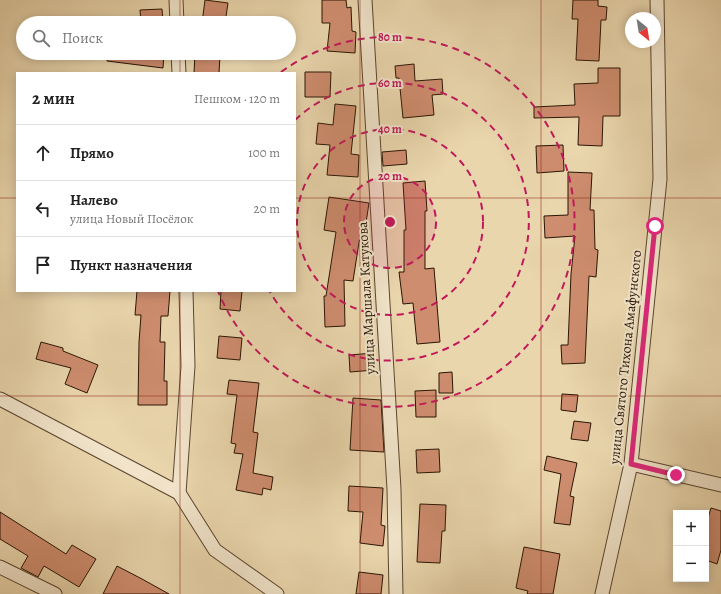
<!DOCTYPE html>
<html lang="ru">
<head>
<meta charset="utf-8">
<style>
	body { margin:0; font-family:Alegreya,serif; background:#f6f6f6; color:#222 }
	.controls { position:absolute; right:12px; bottom:12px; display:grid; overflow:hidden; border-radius:0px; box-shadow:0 2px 10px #0003 }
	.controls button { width:36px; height:36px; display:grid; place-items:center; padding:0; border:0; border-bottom:1px solid #e0e0e0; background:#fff; color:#222; font:20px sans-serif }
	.compass { position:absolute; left:625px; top:12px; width:36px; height:36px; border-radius:50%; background:#fff; box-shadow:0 2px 10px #0003; rotate:150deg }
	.stop { position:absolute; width:12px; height:12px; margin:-9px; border:3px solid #db2777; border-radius:50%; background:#fff }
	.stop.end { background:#db2777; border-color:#fff; box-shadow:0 1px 4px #0008 }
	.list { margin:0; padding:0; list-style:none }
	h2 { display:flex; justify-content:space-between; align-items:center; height:52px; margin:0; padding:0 16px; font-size:17px }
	h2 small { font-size:13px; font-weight:400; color:#767676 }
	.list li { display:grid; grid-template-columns:26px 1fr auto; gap:12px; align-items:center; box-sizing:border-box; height:56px; padding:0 16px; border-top:1px solid #e0e0e0 }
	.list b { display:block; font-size:15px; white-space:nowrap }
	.list p { margin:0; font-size:13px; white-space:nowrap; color:#767676 }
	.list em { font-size:13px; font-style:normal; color:#767676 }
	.icon { flex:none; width:22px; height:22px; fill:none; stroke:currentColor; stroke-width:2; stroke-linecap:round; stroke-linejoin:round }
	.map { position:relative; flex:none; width:721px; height:594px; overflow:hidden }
	.search { position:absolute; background:#fff; box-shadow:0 2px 10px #0003; left:16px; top:16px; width:280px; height:44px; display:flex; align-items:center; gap:10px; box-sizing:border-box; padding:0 14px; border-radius:22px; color:#767676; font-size:15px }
	.panel { position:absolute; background:#fff; box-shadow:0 2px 10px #0003; left:16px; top:72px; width:280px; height:220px; border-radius:0px }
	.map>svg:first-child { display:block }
</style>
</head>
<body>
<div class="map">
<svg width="721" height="594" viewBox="0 0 721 594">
	<rect width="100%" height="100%" fill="#ead6ad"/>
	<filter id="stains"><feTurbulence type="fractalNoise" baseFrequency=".005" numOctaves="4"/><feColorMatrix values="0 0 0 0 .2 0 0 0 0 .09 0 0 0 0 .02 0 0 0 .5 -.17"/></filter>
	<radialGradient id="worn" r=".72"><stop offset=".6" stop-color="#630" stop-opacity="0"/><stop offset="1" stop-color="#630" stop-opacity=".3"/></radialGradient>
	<!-- building -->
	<g fill="#ce8d6f" stroke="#2a1503">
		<polygon points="205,0 228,3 225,23 202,23"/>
		<polygon points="322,0 346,0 347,8 351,7 352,31 356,32 355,53 327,51 330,23 322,23"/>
		<polygon points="573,0 598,0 598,6 607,7 606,20 601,20 599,61 576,60 578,19 572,19"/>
		<polygon points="162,9 163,23 141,23 140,10"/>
		<polygon points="108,53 164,53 163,68 107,61"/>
		<polygon points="195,54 220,55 219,73 194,73"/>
		<polygon points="414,64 415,81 442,79 443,94 432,95 434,115 403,118 399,78 396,78 395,66"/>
		<polygon points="598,68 620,68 620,116 603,116 602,146 578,145 579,117 534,118 534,107 575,105 574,84 598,83"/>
		<polygon points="305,72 331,72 330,97 305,97"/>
		<polygon points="335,104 356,106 351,154 359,155 358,177 327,175 330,145 316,144 318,123 333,125"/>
		<polygon points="563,145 564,171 537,173 536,146"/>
		<polygon points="406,150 407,164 383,166 382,152"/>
		<polygon points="568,172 592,173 590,210 594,210 595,249 598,250 596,277 589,276 585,363 562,364 561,345 568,345 571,274 575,236 545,238 544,216 568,215"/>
		<polygon points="425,181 427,211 425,211 425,269 434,268 440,342 417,344 413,303 403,304 399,272 404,272 404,230 406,230 403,183"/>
		<polygon points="329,197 369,203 364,236 360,236 353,281 344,280 345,326 325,327 324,296 326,296 336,232 324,230"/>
		<polygon points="137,291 170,291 168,316 161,316 160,342 165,342 164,381 167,381 167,405 138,405 139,342 141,315 135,315"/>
		<polygon points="221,291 242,291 240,311 220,309"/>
		<polygon points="219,336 242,338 240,360 217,358"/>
		<polygon points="41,342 63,348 63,351 98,365 87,393 65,384 71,368 36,359"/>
		<polygon points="374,353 375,370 350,372 349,355"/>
		<polygon points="452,372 453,393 439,393 439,373"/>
		<polygon points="229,380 259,383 253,432 258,433 253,473 273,477 271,490 263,488 262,495 236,490 243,454 234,453 236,444 231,443 237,395 227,394"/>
		<polygon points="436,390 436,417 416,417 415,391"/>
		<polygon points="562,394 578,395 576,412 561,410"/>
		<polygon points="353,398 381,400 384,452 350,450"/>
		<polygon points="574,421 591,423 588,441 571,439"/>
		<polygon points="439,449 440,472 417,473 416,450"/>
		<polygon points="547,456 577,463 570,496 574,497 570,525 554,523 561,474 544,470"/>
		<polygon points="349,486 383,488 381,525 385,526 383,546 360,543 363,512 348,511"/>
		<polygon points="420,504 446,505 445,531 442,531 440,563 417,562"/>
		<polygon points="711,508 721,511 721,550 717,564 706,560 706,525"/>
		<polygon points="0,512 66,554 72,545 96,559 79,587 44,566 38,577 21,568 28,556 0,539"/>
		<polygon points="524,547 560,554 553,594 527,594 528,591 516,588"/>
		<polygon points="117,566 142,579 169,594 103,594"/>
		<polygon points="359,572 383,575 381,594 356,594"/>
	</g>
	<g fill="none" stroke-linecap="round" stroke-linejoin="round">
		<defs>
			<g id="street">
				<polyline points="176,0 177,23"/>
				<polyline points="365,0 394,489 396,594"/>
				<polyline points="178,53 179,73"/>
				<polyline points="0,399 179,493 215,550 277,594"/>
				<polyline points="631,464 721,485"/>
				<polyline points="179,493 188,366 186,291"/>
				<polyline points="0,567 55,594"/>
				<polyline points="602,594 631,464 660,179 657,0"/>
			</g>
		</defs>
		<!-- street casing -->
		<use href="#street" stroke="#5a452e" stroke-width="15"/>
		<!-- street -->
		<use href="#street" stroke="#f1e4ca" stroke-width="13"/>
	</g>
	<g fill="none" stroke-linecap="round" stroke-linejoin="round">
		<!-- route -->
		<polyline stroke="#db2777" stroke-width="5" points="655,226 631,464 676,475"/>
	</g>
	<!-- grid -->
	<path fill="none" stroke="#8f2418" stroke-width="1" stroke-opacity="0.55" d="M180,0V23M360,0V594M541,0V594M180,53V73M0,198H17M295,198H721M180,291V594M0,396H721"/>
	<!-- distance rings -->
	<circle cx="390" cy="222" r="46" fill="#c2185b" fill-opacity=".12"/>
	<g fill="none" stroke="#c2185b" stroke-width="2" stroke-dasharray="7 5">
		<circle cx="390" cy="222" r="46"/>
		<circle cx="390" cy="222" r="93"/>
		<path d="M295 120A139 139 0 1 1 270 292"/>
		<path d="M281 72A185 185 0 1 1 218 291"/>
	</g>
	<g text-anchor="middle" stroke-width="4" stroke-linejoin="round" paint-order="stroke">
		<!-- street labels -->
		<g font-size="14" fill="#2a1503" stroke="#f1e4ca">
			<text transform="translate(366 298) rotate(-93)" y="5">улица Маршала Катукова</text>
			<text transform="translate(625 357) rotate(-84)" y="5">улица Святого Тихона Амафунского</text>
		</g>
	</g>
	<circle cx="390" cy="222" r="6" fill="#c2185b" stroke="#f1e4ca" stroke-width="2"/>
	<g font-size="12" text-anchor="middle" font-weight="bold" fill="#c2185b" stroke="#f1e4ca" stroke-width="4" stroke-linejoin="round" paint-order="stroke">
		<text x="390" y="41">80 m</text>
		<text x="390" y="87">60 m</text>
		<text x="390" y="133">40 m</text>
		<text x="390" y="180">20 m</text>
	</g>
	<rect width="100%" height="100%" filter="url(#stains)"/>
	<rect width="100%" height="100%" fill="url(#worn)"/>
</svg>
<div class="controls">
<button>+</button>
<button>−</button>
</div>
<svg class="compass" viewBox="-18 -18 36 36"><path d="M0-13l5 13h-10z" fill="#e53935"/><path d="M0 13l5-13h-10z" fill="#767676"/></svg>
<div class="stop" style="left:655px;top:226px"></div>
<div class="stop end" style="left:676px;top:475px"></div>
<div class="search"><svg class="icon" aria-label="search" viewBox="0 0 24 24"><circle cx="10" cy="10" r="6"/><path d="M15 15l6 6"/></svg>Поиск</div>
<section class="panel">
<h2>2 мин<small>Пешком · 120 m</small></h2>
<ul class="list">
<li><svg class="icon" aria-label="ahead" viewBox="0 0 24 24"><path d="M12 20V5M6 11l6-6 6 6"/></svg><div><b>Прямо</b></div><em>100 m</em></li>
<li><svg class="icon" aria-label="left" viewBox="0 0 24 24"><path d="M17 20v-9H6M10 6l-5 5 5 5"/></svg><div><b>Налево</b><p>улица Новый Посёлок</p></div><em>20 m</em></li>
<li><svg class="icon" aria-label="arrive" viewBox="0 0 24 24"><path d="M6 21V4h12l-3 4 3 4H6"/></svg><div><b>Пункт назначения</b></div></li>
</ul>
</section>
</div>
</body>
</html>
